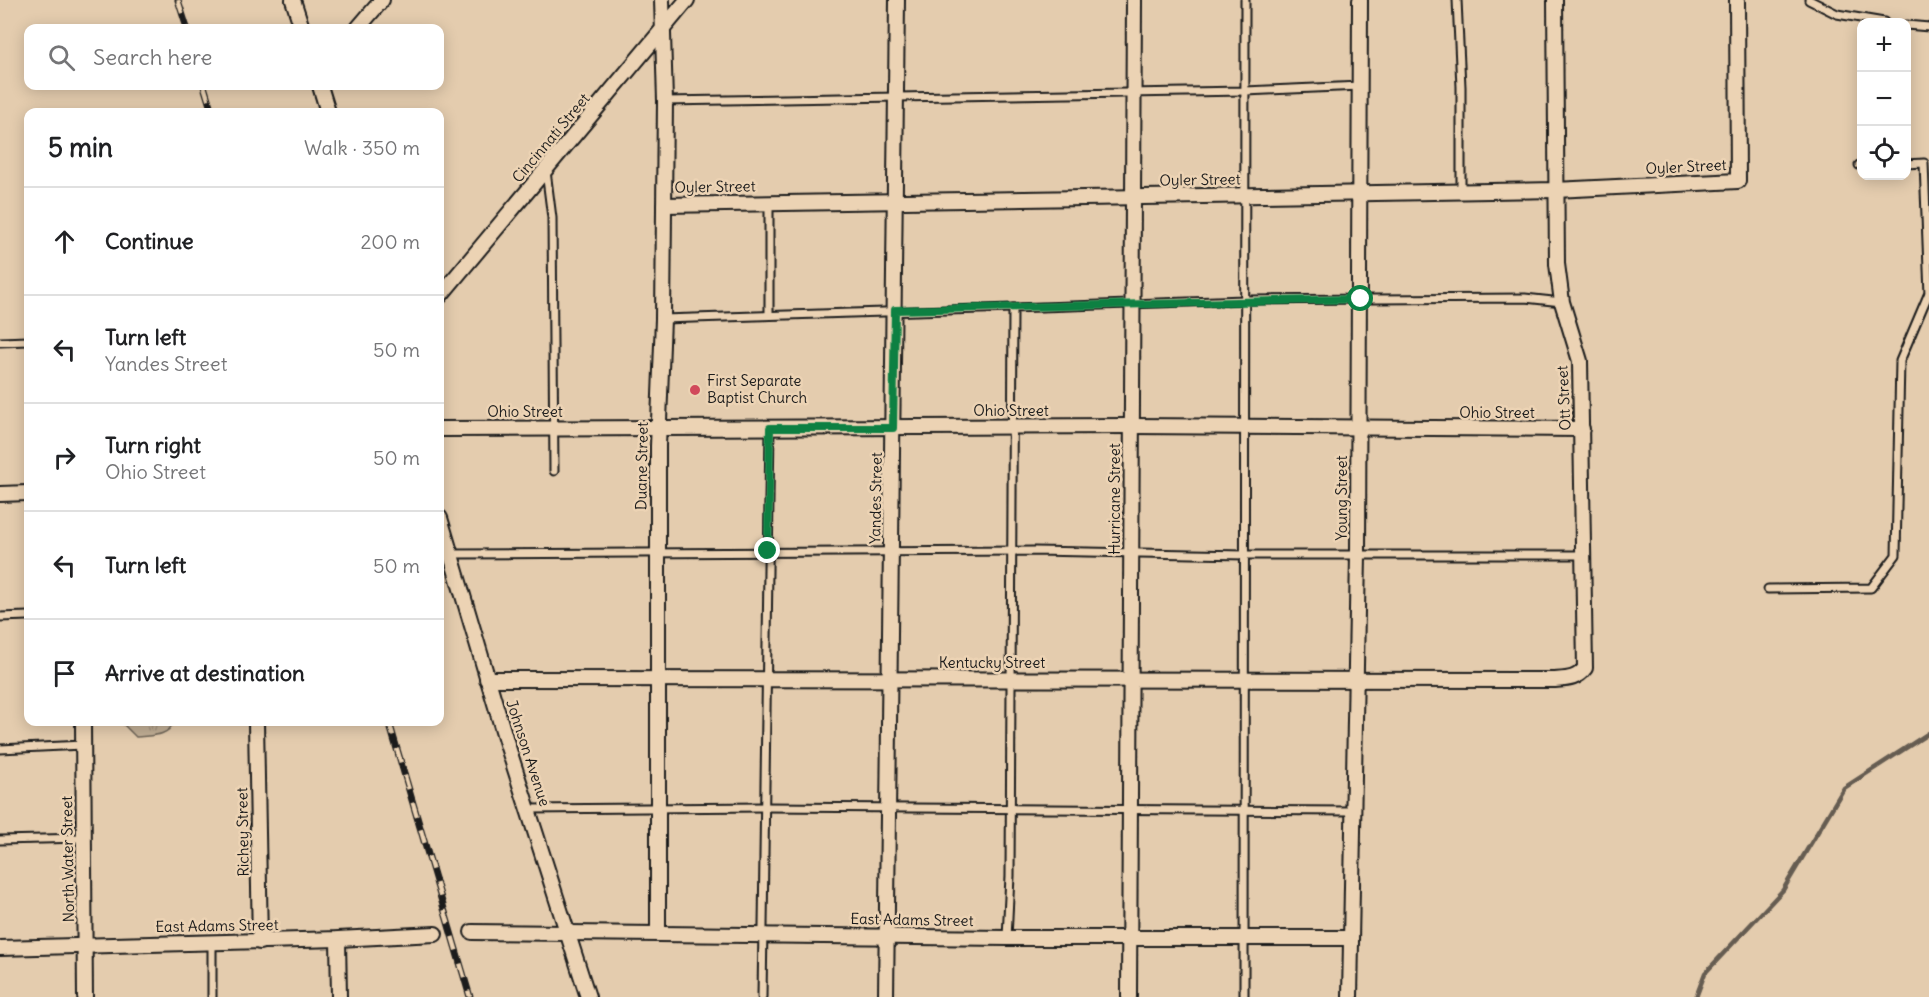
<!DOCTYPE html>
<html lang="en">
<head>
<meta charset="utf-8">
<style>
	body { margin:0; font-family:Delius,sans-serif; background:#f2f2f2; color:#202124 }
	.controls { position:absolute; right:18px; top:18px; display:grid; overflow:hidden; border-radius:12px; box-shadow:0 3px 15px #0003 }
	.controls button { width:54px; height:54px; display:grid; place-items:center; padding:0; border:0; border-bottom:2px solid #e0e0e0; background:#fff; color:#202124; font:30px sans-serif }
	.stop { position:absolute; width:18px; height:18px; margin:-14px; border:4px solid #0b8043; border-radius:50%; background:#fff }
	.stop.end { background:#0b8043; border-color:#fff; box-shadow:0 2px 6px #0008 }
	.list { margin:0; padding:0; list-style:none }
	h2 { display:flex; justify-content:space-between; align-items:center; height:78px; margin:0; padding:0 24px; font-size:26px }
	h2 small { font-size:20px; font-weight:400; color:#757577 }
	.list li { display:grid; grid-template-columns:39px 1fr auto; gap:18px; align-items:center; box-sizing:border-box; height:108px; padding:0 24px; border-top:2px solid #e0e0e0 }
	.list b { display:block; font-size:22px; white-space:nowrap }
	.list p { margin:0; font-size:20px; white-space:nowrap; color:#757577 }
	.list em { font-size:20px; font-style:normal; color:#757577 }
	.icon { flex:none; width:33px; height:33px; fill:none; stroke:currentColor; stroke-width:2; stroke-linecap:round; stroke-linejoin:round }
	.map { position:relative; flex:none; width:1929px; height:997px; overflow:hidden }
	.search { position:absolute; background:#fff; box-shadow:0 3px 15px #0003; left:24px; top:24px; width:420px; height:66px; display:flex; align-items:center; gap:15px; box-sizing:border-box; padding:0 21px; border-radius:12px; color:#757577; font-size:22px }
	.panel { position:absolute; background:#fff; box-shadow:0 3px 15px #0003; left:24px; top:108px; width:420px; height:618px; border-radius:12px }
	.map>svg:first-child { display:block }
</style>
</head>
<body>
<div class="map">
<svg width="1929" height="997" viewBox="0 0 1929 997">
	<defs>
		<pattern id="grass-tufts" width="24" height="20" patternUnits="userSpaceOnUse" patternTransform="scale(1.5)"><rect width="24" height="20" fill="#c2af96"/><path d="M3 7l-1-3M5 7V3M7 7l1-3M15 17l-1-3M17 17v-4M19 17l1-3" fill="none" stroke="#a69681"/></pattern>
	</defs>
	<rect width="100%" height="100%" fill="#e4ccae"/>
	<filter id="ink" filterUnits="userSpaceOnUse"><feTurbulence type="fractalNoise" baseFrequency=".0167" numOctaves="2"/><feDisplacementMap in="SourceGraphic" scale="12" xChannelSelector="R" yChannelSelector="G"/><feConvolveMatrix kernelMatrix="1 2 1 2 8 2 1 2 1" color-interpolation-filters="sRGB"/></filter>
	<g filter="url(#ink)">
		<!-- grass -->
		<path fill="url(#grass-tufts)" stroke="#6f6659" stroke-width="1.5" d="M121,722H174C167,738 151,735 136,737Z"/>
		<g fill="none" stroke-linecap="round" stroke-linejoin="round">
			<!-- stream -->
			<polyline stroke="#655c51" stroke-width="4.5" points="1696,997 1705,973 1783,890 1844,788 1929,733"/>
			<defs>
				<g id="lane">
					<polyline points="1457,0 1461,87 1461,191"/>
					<polyline points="1809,0 1837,14 1884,22"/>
					<polyline points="1906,25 1929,27"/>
					<polyline points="665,101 1245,91 1361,86"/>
					<polyline points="1906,164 1924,163 1929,295"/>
					<polyline points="1859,165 1862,165"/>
					<polyline points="546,171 552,218 554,471"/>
					<polyline points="769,314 769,203"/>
					<polyline points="663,319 1013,308"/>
					<polyline points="0,342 28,341"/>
					<polyline points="450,554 1035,551 1245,555 1583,555"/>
					<polyline points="1768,589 1871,588 1896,555 1900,361 1928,295"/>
					<polyline points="0,617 28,616"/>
					<polyline points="0,749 83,745"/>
					<polyline points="528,809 765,807 1352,811"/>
					<polyline points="0,840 84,838"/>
					<polyline points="1007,938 1010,876 1013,308 1245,300 1525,298 1562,302"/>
					<polyline points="212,943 212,997"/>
					<polyline points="762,997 770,428"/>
					<polyline points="1244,997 1245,0"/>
				</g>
				<g id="street">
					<polyline points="293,0 302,28"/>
					<polyline points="358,28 382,0"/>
					<polyline points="320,86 328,112"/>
					<polyline points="664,205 1555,190 1738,181 1737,0"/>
					<polyline points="440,296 687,0"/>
					<polyline points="440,429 1132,426 1582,429"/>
					<polyline points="0,494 28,493"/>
					<polyline points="440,518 507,744 588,997"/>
					<path d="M487,679L1555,680C1568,679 1577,679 1585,668L1580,361L1562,302L1557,264L1555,0"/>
					<polyline points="83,722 85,997"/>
					<polyline points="256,722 260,942"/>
					<polyline points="472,932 1007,938 1351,938"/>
					<polyline points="658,933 658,446 663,319 665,101 662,0"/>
					<polyline points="338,939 339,997"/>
					<polyline points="0,948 338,939 435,934"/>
					<polyline points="886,997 897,0"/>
					<polyline points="1129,997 1134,0"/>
					<polyline points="1350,997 1358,555 1360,0"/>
				</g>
			</defs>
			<!-- lane casing -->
			<use href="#lane" stroke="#1c1c1c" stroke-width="11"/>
			<!-- street casing -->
			<use href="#street" stroke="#1c1c1c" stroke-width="18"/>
			<!-- lane -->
			<use href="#lane" stroke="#ecd3b4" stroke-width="7"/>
			<!-- street -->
			<use href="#street" stroke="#ecd3b4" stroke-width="14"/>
			<defs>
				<g id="rail">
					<polyline points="178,0 187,28"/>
					<polyline points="204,86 212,112"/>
					<polyline points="389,722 470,997"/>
				</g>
			</defs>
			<!-- rail casing -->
			<use href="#rail" stroke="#1c1c1c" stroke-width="7"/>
			<!-- rail -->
			<use href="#rail" stroke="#ecd3b4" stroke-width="4.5" stroke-dasharray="14" stroke-linecap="butt"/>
		</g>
	</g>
	<g fill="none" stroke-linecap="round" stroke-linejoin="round" filter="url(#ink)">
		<!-- route -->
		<polyline stroke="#0b8043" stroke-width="8" points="768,551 770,428 893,428 895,310 1361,299"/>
	</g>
	<!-- markers -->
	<circle fill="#d1495b" stroke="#ecd3b4" stroke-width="2" cx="695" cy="390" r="6"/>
	<g text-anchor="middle" stroke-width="5" stroke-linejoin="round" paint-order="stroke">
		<!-- street labels -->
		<g font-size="15" fill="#1c1c1c" stroke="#ecd3b4">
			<text transform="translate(551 138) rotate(-50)" y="5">Cincinnati Street</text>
			<text transform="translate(1686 167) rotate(-3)" y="5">Oyler Street</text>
			<text transform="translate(1200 180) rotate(-1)" y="5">Oyler Street</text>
			<text transform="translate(715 187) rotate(-1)" y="5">Oyler Street</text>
			<text transform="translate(1564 398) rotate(-93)" y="5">Ott Street</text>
			<text x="1011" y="416">Ohio Street</text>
			<text x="525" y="417">Ohio Street</text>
			<text x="1497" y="418">Ohio Street</text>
			<text transform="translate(642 466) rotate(-89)" y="5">Duane Street</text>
			<text transform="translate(876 498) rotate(-89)" y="5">Yandes Street</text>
			<text transform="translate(1342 498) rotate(-90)" y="5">Young Street</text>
			<text transform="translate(1115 499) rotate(-90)" y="5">Hurricane Street</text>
			<text x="992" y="668">Kentucky Street</text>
			<text transform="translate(528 753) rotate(72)" y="5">Johnson Avenue</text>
			<text transform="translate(243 832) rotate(-91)" y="5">Richey Street</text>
			<text transform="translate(68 859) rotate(-91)" y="5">North Water Street</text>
			<text transform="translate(912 920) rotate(1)" y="5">East Adams Street</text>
			<text transform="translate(217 926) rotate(-1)" y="5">East Adams Street</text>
		</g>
		<!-- poi labels -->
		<g font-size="15" fill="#1c1c1c" stroke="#ecd3b4" text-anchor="start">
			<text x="707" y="386">First Separate<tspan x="707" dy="17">Baptist Church</tspan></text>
		</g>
	</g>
</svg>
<div class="controls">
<button>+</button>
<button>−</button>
<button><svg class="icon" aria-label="locate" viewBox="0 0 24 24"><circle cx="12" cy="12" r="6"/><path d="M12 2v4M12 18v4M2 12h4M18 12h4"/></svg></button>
</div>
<div class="stop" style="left:1361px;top:299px"></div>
<div class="stop end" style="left:768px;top:551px"></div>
<div class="search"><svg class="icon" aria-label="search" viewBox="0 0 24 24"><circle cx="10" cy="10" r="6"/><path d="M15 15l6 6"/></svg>Search here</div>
<section class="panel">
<h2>5 min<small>Walk · 350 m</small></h2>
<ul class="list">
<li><svg class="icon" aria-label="ahead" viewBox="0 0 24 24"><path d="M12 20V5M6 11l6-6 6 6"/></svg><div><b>Continue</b></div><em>200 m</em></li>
<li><svg class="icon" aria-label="left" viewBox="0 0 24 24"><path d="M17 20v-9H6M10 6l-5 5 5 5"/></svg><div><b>Turn left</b><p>Yandes Street</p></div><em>50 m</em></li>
<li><svg class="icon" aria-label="right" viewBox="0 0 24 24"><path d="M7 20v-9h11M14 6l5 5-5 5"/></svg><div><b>Turn right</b><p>Ohio Street</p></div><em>50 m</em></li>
<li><svg class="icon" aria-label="left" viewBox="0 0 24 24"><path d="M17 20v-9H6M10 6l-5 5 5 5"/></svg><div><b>Turn left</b></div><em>50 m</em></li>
<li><svg class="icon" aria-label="arrive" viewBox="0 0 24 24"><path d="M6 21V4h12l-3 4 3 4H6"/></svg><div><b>Arrive at destination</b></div></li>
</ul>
</section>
</div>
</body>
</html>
